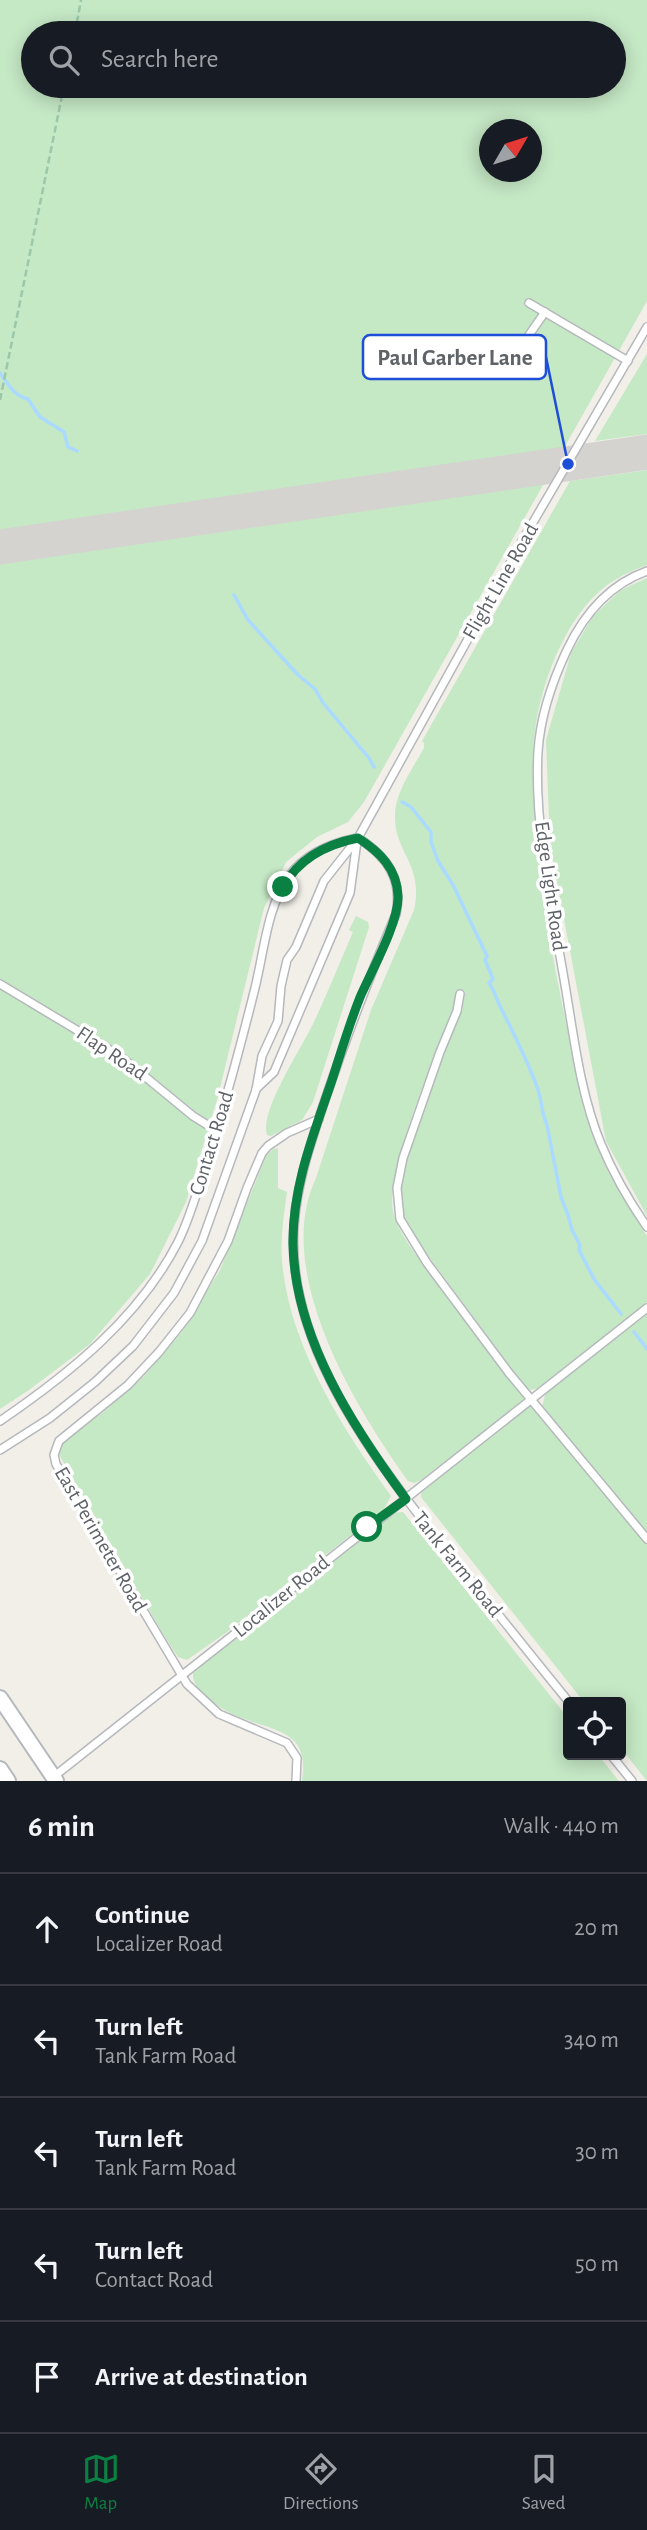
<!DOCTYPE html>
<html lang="en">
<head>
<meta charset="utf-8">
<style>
	body { margin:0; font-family:"Alegreya Sans",sans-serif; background:#20242c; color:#f1f3f6 }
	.controls { position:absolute; right:21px; bottom:21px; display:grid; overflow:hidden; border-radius:7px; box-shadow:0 4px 18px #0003 }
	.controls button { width:63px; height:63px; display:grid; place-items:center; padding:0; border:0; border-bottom:2px solid #363941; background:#171b24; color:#f1f3f6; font:35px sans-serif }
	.compass { position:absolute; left:479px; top:119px; width:63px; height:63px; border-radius:50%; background:#171b24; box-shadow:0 4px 18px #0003; rotate:51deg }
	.stop { position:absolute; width:21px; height:21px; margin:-16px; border:5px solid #0b8043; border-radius:50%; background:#fff }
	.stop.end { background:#0b8043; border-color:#fff; box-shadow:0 2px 7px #0008 }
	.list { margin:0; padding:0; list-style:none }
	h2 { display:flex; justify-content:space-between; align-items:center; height:91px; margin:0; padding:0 28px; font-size:30px }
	h2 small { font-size:23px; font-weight:400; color:#9ea1a6 }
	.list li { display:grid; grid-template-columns:46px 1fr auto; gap:21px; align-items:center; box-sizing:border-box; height:112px; padding:0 28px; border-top:2px solid #363941 }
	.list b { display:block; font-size:26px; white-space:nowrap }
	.list p { margin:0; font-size:23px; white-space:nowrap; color:#9ea1a6 }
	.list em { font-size:23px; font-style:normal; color:#9ea1a6 }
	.icon { flex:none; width:38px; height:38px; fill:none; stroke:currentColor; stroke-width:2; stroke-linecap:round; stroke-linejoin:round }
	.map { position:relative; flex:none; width:647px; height:1781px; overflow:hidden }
	.search { position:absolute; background:#171b24; box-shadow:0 4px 18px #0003; left:21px; right:21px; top:21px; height:77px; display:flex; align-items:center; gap:18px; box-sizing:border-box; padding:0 24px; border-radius:38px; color:#9ea1a6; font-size:26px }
	.sheet { height:651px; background:#171b24 }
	nav { display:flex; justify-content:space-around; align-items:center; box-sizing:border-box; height:98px; border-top:2px solid #363941; background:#171b24; font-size:19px; color:#9ea1a6 }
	nav a { display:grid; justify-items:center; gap:4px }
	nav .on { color:#0b8043 }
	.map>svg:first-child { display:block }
</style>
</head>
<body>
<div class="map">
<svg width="647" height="1781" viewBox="0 0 647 1781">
	<rect width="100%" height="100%" fill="#f1efe8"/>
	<!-- green -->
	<g fill="#c5e8c5" fill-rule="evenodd">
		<path d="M0,0H647V301L364,802L348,822L317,837L286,862L264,908L217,1100L186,1202L150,1274L90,1344L29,1390L0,1409ZM33,33H614V86H33ZM490,130H532V172H490Z"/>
		<polygon points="647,354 647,434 595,441"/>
		<path d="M647,470V565C630,571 615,578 601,590C559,626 533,704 533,758C531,873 561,997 584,1109L594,1139L607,1170L647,1236V1302L541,1388L530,1390L525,1387L412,1234L401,1212L399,1192L403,1169L445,1051L462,1011L465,994L460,989L457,994L455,1007C438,1048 385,1171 393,1211C398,1236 426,1267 442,1287C470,1324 499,1361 527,1397L421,1480L414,1483L408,1481C355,1407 272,1271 316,1178L371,1010L414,910C424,864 395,854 395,817C394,794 413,768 424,748V743L422,741L570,481Z"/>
		<polygon points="647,578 647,1216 606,1141 550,845 546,740 571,653 593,616 621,590"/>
		<path d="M356,916L368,922L369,927L313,1102L302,1120L271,1136L267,1135C259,1111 303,1046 314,1022C328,992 340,962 353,932L349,930Z"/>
		<path d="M278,1148V1188L287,1192C284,1215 280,1238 282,1261C289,1346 343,1429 391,1496L384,1509L227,1632L187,1660L178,1657L165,1637L58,1453L59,1446L64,1440L101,1414L144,1376L181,1333L220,1270L266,1156L273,1149Z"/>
		<polygon points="647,1312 647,1533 542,1407 546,1391"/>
		<polygon points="531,1403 548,1426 647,1544 647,1781 621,1748 621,1702 584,1702 421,1497 422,1490"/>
		<path d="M403,1512L568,1718V1755H598L619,1781H302C310,1732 278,1732 242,1718C228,1713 215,1705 205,1695C197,1687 192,1682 193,1671L392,1513Z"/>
	</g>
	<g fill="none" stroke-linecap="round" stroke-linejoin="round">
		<!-- stream -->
		<g stroke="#aadaff" stroke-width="3.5">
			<path d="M0,373C8,384 13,395 28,399L40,417L64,432L68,447L77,451"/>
			<polyline points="234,595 248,620 298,675 315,689 323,703 369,758 374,767"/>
			<path d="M402,802L411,807L431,832V842L438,861L453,885L487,956L485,960L493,979L489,983C496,993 497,1002 503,1012C516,1039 530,1065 539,1093C542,1104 542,1115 547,1125L561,1197L568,1215L572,1230L580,1245L579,1250L594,1279L621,1314"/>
			<polyline points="634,1332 647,1349"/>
		</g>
		<!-- taxiway -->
		<polyline stroke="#d4d3d0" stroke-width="35" points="0,547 647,452"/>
		<defs>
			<g id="service">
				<polyline points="529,303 628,361"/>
				<polyline points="529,335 545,312"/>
				<path d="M647,571C608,585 584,614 567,650C552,682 540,717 538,752C534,823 551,903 563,973C573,1029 579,1091 601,1144C613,1173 629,1201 647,1227"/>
				<path d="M358,838C387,856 403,879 396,914C370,975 347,1035 326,1097C312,1139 297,1181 294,1226C285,1352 385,1473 459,1566C496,1611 532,1657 569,1702"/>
				<polyline points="0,984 120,1056 193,1116 217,1131"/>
				<polyline points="460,994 457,1011 440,1052 403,1158 397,1188 400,1219 427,1263 509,1373 647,1539"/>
				<polyline points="256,1089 274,1072 350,893 357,841"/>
				<path d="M0,1421C69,1374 139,1318 178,1242C190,1218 197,1192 205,1167C224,1108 240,1048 255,988C264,952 267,907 289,876C305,854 332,843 357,838"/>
				<polyline points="0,1450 50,1418 95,1382 133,1346 174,1293 202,1241 256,1090 262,1056 278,1021 281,986 287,960 296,947 324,881 358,838 521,543 647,327"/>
				<polyline points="611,1755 632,1781"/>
				<polyline points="52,1778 647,1308"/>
				<polyline points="296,1781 297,1758 287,1743 219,1714 187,1684 56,1464 54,1455 59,1441 128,1385 159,1352 190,1313 228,1241 247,1188 262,1153 268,1146 287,1133 319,1119"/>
			</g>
			<g id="minor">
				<polyline points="0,1698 56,1781"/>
				<polyline points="0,1769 8,1781"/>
			</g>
		</defs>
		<!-- service casing -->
		<use href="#service" stroke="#b5b8bc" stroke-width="10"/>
		<!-- minor casing -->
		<use href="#minor" stroke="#b5b8bc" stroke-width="18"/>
		<!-- path -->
		<g stroke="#9cc7a9" stroke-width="2.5" stroke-dasharray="7 3.5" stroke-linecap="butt">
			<polyline points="75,33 81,0"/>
			<polyline points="0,400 64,86"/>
		</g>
		<!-- service -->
		<use href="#service" stroke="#fff" stroke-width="7"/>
		<!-- minor -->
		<use href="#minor" stroke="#fff" stroke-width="14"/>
	</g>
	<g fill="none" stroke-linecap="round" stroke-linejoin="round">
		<!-- route -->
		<path stroke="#0b8043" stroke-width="9" d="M283,887C299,858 327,844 358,838C380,852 397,869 398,896C399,922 372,970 361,995C349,1024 340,1056 330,1086C312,1138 292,1190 293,1245C295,1338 353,1427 406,1499L367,1527"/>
	</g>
	<g text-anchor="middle" stroke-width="7" stroke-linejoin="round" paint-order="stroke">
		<!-- street labels -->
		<g font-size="21" fill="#5f6368" stroke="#fff">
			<text transform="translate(500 581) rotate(-60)" y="7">Flight Line Road</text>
			<text transform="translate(551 886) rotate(82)" y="7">Edge Light Road</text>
			<text transform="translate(112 1053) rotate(34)" y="7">Flap Road</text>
			<text transform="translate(211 1143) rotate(-73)" y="7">Contact Road</text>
			<text transform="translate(101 1539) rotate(60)" y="7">East Perimeter Road</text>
			<text transform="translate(458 1564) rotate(51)" y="7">Tank Farm Road</text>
			<text transform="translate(281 1596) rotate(-39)" y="7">Localizer Road</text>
		</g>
	</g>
	<!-- callouts -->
	<path fill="none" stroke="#1d4ed8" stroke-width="2.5" d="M568 464L546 357"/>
	<circle fill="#1d4ed8" stroke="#fff" stroke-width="2.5" cx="568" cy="464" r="7"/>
	<rect fill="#fff" stroke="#1d4ed8" stroke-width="2.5" x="363" y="335" width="183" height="44" rx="7"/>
	<g font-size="23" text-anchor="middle" font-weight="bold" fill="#5f6368">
		<text x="455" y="365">Paul Garber Lane</text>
	</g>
</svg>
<div class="controls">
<button><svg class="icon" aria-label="locate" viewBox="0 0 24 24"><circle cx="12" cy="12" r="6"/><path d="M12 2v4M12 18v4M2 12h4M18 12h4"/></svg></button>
</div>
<svg class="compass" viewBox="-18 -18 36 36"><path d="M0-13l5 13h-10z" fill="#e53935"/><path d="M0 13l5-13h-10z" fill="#9ea1a6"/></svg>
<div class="stop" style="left:367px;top:1527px"></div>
<div class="stop end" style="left:283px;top:887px"></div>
<div class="search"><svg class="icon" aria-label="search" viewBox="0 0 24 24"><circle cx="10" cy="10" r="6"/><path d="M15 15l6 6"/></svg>Search here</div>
</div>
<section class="sheet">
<h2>6 min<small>Walk · 440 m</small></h2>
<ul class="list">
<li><svg class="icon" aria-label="ahead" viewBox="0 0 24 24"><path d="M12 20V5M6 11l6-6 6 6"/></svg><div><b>Continue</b><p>Localizer Road</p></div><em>20 m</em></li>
<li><svg class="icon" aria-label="left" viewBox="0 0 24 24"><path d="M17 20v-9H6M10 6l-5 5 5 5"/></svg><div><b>Turn left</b><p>Tank Farm Road</p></div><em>340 m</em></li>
<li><svg class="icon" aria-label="left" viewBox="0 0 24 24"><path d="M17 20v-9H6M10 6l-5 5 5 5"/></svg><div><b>Turn left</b><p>Tank Farm Road</p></div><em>30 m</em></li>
<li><svg class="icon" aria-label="left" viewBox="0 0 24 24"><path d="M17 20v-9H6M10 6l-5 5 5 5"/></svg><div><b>Turn left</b><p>Contact Road</p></div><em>50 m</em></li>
<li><svg class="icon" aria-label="arrive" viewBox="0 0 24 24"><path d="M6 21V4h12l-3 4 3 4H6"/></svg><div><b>Arrive at destination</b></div></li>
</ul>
</section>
<nav>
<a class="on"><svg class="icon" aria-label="map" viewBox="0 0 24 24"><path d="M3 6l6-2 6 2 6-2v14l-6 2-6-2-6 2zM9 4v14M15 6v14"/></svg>Map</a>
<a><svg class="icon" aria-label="directions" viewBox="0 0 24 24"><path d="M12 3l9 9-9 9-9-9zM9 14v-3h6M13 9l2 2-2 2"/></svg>Directions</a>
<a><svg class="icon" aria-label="saved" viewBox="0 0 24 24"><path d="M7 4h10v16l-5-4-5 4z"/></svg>Saved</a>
</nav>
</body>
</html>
